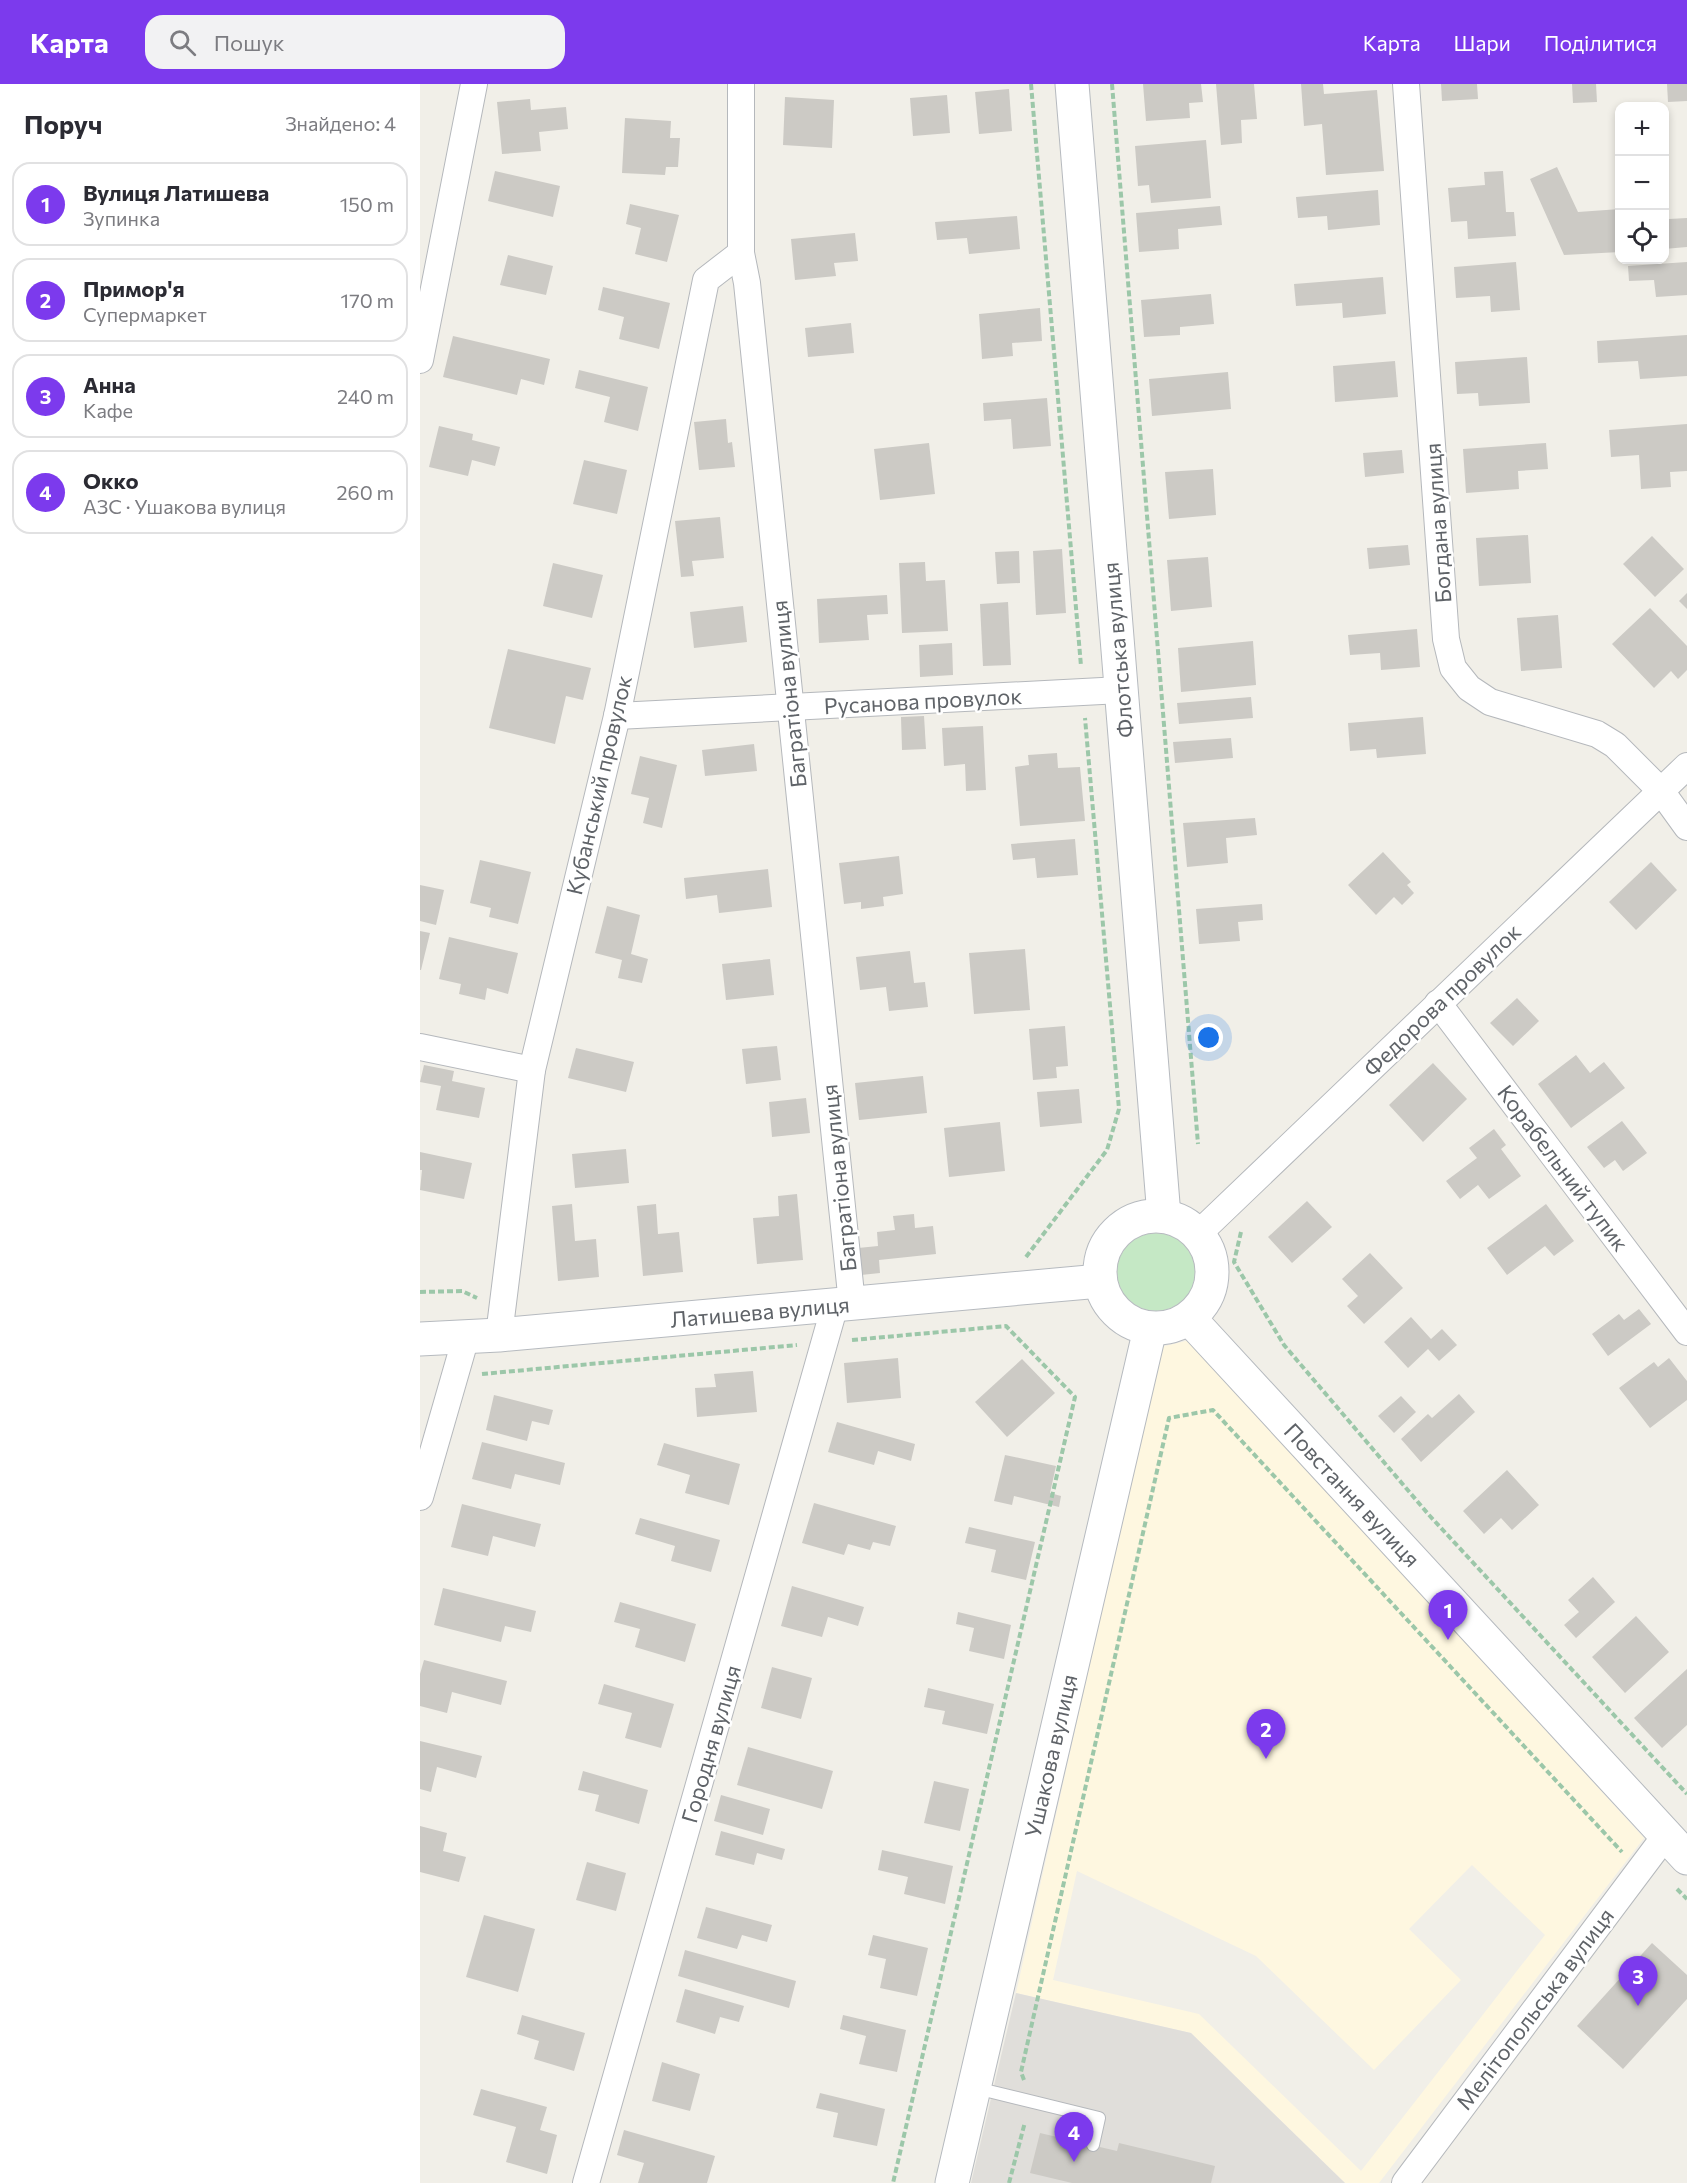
<!DOCTYPE html>
<html lang="uk">
<head>
<meta charset="utf-8">
<style>
	body { margin:0; font-family:Commissioner,sans-serif; background:#f2f2f3; color:#2b2b33 }
	.controls { position:absolute; right:18px; top:18px; display:grid; overflow:hidden; border-radius:12px; box-shadow:0 3px 9px #0003 }
	.controls button { width:54px; height:54px; display:grid; place-items:center; padding:0; border:0; border-bottom:2px solid #e1e1e2; background:#fff; color:#2b2b33; font:30px sans-serif }
	.you { position:absolute; left:789px; top:954px; width:21px; height:21px; margin:-15px; border:4px solid #fff; border-radius:50%; background:#1a73e8; box-shadow:0 0 0 9px #1a73e833 }
	.badge { display:grid; place-items:center; width:39px; height:39px; border-radius:50%; background:#7c3aed; color:#fff; font-size:20px; font-weight:700 }
	.pin { position:absolute; translate:-50% -50px; filter:drop-shadow(0 2px 3px #0008) }
	.pin::after { content:''; position:absolute; top:32px; width:21px; height:18px; background:inherit; clip-path:polygon(0 0,100% 0,50% 100%) }
	.list { margin:0; padding:0; list-style:none }
	h2 { display:flex; justify-content:space-between; align-items:center; height:78px; margin:0; padding:0 24px; font-size:26px }
	h2 small { font-size:20px; font-weight:400; color:#7c7c81 }
	.list li { display:grid; grid-template-columns:39px 1fr auto; gap:18px; align-items:center; box-sizing:border-box; height:84px; margin:0 12px 12px; padding:0 12px; border:2px solid #e1e1e2; border-radius:18px }
	.list b { display:block; font-size:22px; white-space:nowrap }
	.list p { margin:0; font-size:20px; white-space:nowrap; color:#7c7c81 }
	.list em { font-size:20px; font-style:normal; color:#7c7c81 }
	.icon { flex:none; width:33px; height:33px; fill:none; stroke:currentColor; stroke-width:2; stroke-linecap:round; stroke-linejoin:round }
	.map { position:relative; flex:none; width:1267px; height:2099px; overflow:hidden }
	header { display:flex; align-items:center; gap:36px; box-sizing:border-box; height:84px; padding:0 30px; background:#7c3aed; color:#fff }
	header strong { font-size:28px }
	nav { display:flex; gap:33px; margin-inline-start:auto; font-size:21px }
	.search { width:420px; height:54px; background:#f2f2f3; display:flex; align-items:center; gap:15px; box-sizing:border-box; padding:0 21px; border-radius:18px; color:#7c7c81; font-size:22px }
	main { display:flex }
	aside { flex:1; background:#fff }
	.map>svg:first-child { display:block }
</style>
</head>
<body>
<header>
<strong>Карта</strong>
<div class="search"><svg class="icon" aria-label="search" viewBox="0 0 24 24"><circle cx="10" cy="10" r="6"/><path d="M15 15l6 6"/></svg>Пошук</div>
<nav><a>Карта</a><a>Шари</a><a>Поділитися</a></nav>
</header>
<main>
<aside>
<h2>Поруч<small>Знайдено: 4</small></h2>
<ul class="list">
<li><span class="badge">1</span><div><b>Вулиця Латишева</b><p>Зупинка</p></div><em>150 m</em></li>
<li><span class="badge">2</span><div><b>Примор'я</b><p>Супермаркет</p></div><em>170 m</em></li>
<li><span class="badge">3</span><div><b>Анна</b><p>Кафе</p></div><em>240 m</em></li>
<li><span class="badge">4</span><div><b>Окко</b><p>АЗС · Ушакова вулиця</p></div><em>260 m</em></li>
</ul>
</aside>
<div class="map">
<svg width="1267" height="2099" viewBox="0 0 1267 2099">
	<rect width="100%" height="100%" fill="#f1efe8"/>
	<!-- commercial -->
	<path fill="#fef7e0" fill-rule="evenodd" d="M770,1256L1224,1754L959,2099H925L771,1949L596,1909L741,1263ZM1052,1781L1125,1851L941,2087L779,1930L633,1896L657,1787L836,1872L954,1986L1041,1896L989,1845Z"/>
	<!-- industrial -->
	<polygon fill="#e0deda" points="596,1909 771,1949 925,2099 551,2099"/>
	<!-- green -->
	<circle fill="#c5e8c5" cx="736" cy="1188" r="39"/>
	<!-- building -->
	<g fill="#cccac5">
		<polygon points="723,0 781,0 783,18 769,19 770,34 726,37"/>
		<polygon points="796,0 834,0 837,35 821,36 822,59 801,61"/>
		<polygon points="881,0 903,0 904,10 957,6 964,87 906,91 902,40 884,42"/>
		<polygon points="1021,0 1057,0 1058,15 1022,17"/>
		<polygon points="1152,0 1176,0 1177,18 1153,19"/>
		<polygon points="1247,0 1267,0 1267,17 1248,18"/>
		<polygon points="589,5 592,47 559,50 555,8"/>
		<polygon points="527,11 530,49 493,52 490,14"/>
		<polygon points="365,13 414,16 412,64 363,61"/>
		<polygon points="110,15 111,26 146,23 148,45 119,48 121,67 82,70 77,18"/>
		<polygon points="205,34 251,37 250,54 260,54 258,83 246,83 245,91 202,89"/>
		<polygon points="786,56 791,114 731,119 729,101 718,102 715,62"/>
		<polygon points="1137,83 1158,128 1200,125 1200,168 1144,171 1110,95"/>
		<polygon points="75,87 140,102 133,133 68,117"/>
		<polygon points="1083,87 1086,128 1094,128 1096,152 1048,155 1047,137 1031,138 1028,104 1065,101 1064,88"/>
		<polygon points="958,106 960,141 908,146 907,132 878,134 876,113"/>
		<polygon points="210,120 259,131 247,178 215,170 221,144 206,140"/>
		<polygon points="800,122 802,141 758,145 759,165 719,168 716,129"/>
		<polygon points="597,132 600,165 549,170 547,154 517,156 515,138"/>
		<polygon points="1267,134 1267,163 1244,165 1244,143 1249,142 1249,135"/>
		<polygon points="435,149 438,177 414,179 416,192 375,196 371,155"/>
		<polygon points="88,171 133,182 126,211 80,201"/>
		<polygon points="1096,178 1100,226 1071,228 1070,212 1036,214 1034,183"/>
		<polygon points="1267,178 1267,211 1236,213 1234,196 1209,197 1208,182"/>
		<polygon points="963,193 966,230 923,234 922,219 876,222 874,200"/>
		<polygon points="183,203 250,219 239,265 199,255 204,233 178,226"/>
		<polygon points="791,210 794,240 760,243 760,251 724,253 721,216"/>
		<polygon points="620,224 622,257 592,259 593,272 562,275 559,230"/>
		<polygon points="431,239 434,269 388,273 385,244"/>
		<polygon points="1267,251 1267,292 1220,295 1218,277 1178,279 1177,257"/>
		<polygon points="33,252 130,275 124,301 101,295 97,311 23,293"/>
		<polygon points="1107,273 1110,319 1059,322 1058,309 1037,310 1035,278"/>
		<polygon points="975,277 978,313 915,318 913,282"/>
		<polygon points="159,286 228,303 218,347 184,338 190,313 155,304"/>
		<polygon points="808,288 811,325 732,332 729,295"/>
		<polygon points="627,314 631,362 593,365 591,335 564,337 563,319"/>
		<polygon points="306,335 308,359 312,358 315,383 279,386 274,338"/>
		<polygon points="1267,340 1267,387 1250,388 1251,403 1221,405 1219,371 1191,373 1189,346"/>
		<polygon points="19,342 53,350 52,356 80,363 75,382 52,376 48,392 9,383"/>
		<polygon points="509,359 515,410 460,416 454,365"/>
		<polygon points="1126,359 1128,385 1098,387 1099,405 1046,409 1043,365"/>
		<polygon points="982,366 984,389 945,393 943,369"/>
		<polygon points="164,376 207,386 197,430 153,420"/>
		<polygon points="793,385 796,431 749,435 745,388"/>
		<polygon points="300,433 304,474 272,477 274,492 261,493 255,437"/>
		<polygon points="1108,451 1111,499 1059,502 1056,454"/>
		<polygon points="1232,452 1264,485 1235,513 1203,480"/>
		<polygon points="988,461 990,481 949,485 947,464"/>
		<polygon points="642,465 646,529 616,531 613,467"/>
		<polygon points="599,467 600,499 577,500 575,468"/>
		<polygon points="788,473 792,523 751,527 747,476"/>
		<polygon points="505,478 506,497 525,496 528,547 482,549 479,479"/>
		<polygon points="133,479 183,491 172,534 123,522"/>
		<polygon points="1267,509 1267,525 1259,517"/>
		<polygon points="467,511 468,530 447,531 449,556 399,559 397,515"/>
		<polygon points="588,518 591,581 563,582 560,520"/>
		<polygon points="323,522 327,558 274,564 270,528"/>
		<polygon points="1230,524 1267,562 1267,586 1258,595 1251,587 1234,604 1192,560"/>
		<polygon points="1138,531 1142,584 1101,587 1097,534"/>
		<polygon points="997,545 1000,583 961,586 960,569 930,571 928,551"/>
		<polygon points="833,557 836,601 761,608 758,564"/>
		<polygon points="532,559 533,591 500,593 499,561"/>
		<polygon points="88,565 171,584 163,616 146,612 135,660 69,644"/>
		<polygon points="831,613 833,634 759,640 757,619"/>
		<polygon points="504,632 506,665 482,666 481,633"/>
		<polygon points="1003,633 1006,670 957,674 956,665 930,667 928,639"/>
		<polygon points="563,642 566,706 546,707 545,680 524,682 522,644"/>
		<polygon points="811,654 813,674 755,679 753,658"/>
		<polygon points="334,660 337,687 285,692 282,666"/>
		<polygon points="637,669 638,684 660,683 665,737 600,742 595,683 609,681 608,671"/>
		<polygon points="220,672 257,681 242,744 223,739 229,714 211,710"/>
		<polygon points="835,734 837,751 806,754 808,779 767,783 763,739"/>
		<polygon points="655,755 658,791 617,794 615,774 593,776 591,760"/>
		<polygon points="963,768 991,798 987,801 994,809 982,821 974,813 956,831 928,801"/>
		<polygon points="479,772 483,810 463,813 464,822 441,825 441,818 424,820 419,779"/>
		<polygon points="60,776 111,788 98,840 69,833 71,824 50,819"/>
		<polygon points="1231,778 1257,806 1216,846 1189,818"/>
		<polygon points="348,785 352,823 299,829 297,811 266,815 264,794"/>
		<polygon points="0,801 24,806 16,841 0,837"/>
		<polygon points="842,820 843,836 818,838 820,857 779,860 776,825"/>
		<polygon points="187,822 220,831 211,870 228,875 222,899 198,894 202,876 175,869"/>
		<polygon points="0,847 10,849 1,886 0,886"/>
		<polygon points="29,853 98,869 88,910 67,904 65,916 39,910 41,900 19,895"/>
		<polygon points="605,865 610,926 554,930 549,869"/>
		<polygon points="490,867 494,899 505,898 508,923 469,927 466,903 440,906 436,873"/>
		<polygon points="350,875 354,911 306,916 302,880"/>
		<polygon points="1097,914 1119,937 1093,962 1070,939"/>
		<polygon points="645,942 648,982 636,983 637,994 613,996 609,945"/>
		<polygon points="357,962 361,996 326,1000 322,965"/>
		<polygon points="156,964 214,978 206,1008 148,994"/>
		<polygon points="1156,971 1170,989 1184,978 1205,1004 1151,1044 1118,1000"/>
		<polygon points="1013,979 1047,1015 1003,1058 969,1021"/>
		<polygon points="4,981 34,987 32,997 65,1004 59,1034 16,1026 21,1002 0,998"/>
		<polygon points="503,992 507,1029 439,1036 435,999"/>
		<polygon points="659,1005 662,1039 620,1043 617,1008"/>
		<polygon points="386,1014 390,1049 352,1053 349,1018"/>
		<polygon points="1202,1037 1227,1069 1203,1087 1195,1076 1184,1084 1167,1063"/>
		<polygon points="580,1038 585,1087 529,1093 524,1044"/>
		<polygon points="1074,1045 1086,1061 1081,1065 1101,1092 1069,1115 1058,1101 1040,1115 1026,1097 1057,1074 1049,1064"/>
		<polygon points="206,1065 209,1099 155,1104 152,1070"/>
		<polygon points="0,1068 52,1079 44,1115 0,1106 2,1086 0,1086"/>
		<polygon points="377,1110 383,1176 337,1180 333,1134 359,1132 358,1112"/>
		<polygon points="887,1117 912,1143 872,1179 848,1153"/>
		<polygon points="152,1120 155,1157 176,1155 179,1193 138,1197 132,1122"/>
		<polygon points="236,1120 238,1150 259,1148 263,1188 223,1192 217,1122"/>
		<polygon points="1126,1120 1154,1157 1134,1172 1125,1162 1087,1191 1067,1164"/>
		<polygon points="494,1130 495,1144 513,1142 516,1170 459,1176 460,1189 441,1191 438,1164 458,1162 457,1148 475,1146 473,1132"/>
		<polygon points="950,1169 983,1204 944,1240 927,1222 938,1212 922,1195"/>
		<polygon points="1219,1225 1231,1240 1188,1272 1172,1250 1199,1230 1204,1236"/>
		<polygon points="991,1233 1011,1255 1022,1245 1037,1261 1019,1277 1008,1265 988,1284 964,1258"/>
		<polygon points="478,1274 481,1314 427,1319 424,1279"/>
		<polygon points="1249,1274 1267,1297 1267,1316 1230,1344 1199,1304 1234,1278 1238,1283"/>
		<polygon points="602,1275 635,1309 587,1353 555,1318"/>
		<polygon points="333,1287 337,1328 277,1333 275,1304 296,1303 294,1290"/>
		<polygon points="1039,1310 1055,1328 1001,1378 981,1355 1008,1330 1012,1334"/>
		<polygon points="74,1311 133,1326 129,1341 112,1337 107,1357 66,1346"/>
		<polygon points="981,1312 996,1328 974,1349 958,1332"/>
		<polygon points="417,1338 495,1360 491,1377 458,1367 454,1381 408,1368"/>
		<polygon points="62,1358 145,1379 140,1401 95,1390 91,1405 52,1395"/>
		<polygon points="244,1359 320,1380 309,1421 265,1409 270,1391 237,1381"/>
		<polygon points="585,1371 636,1382 630,1409 641,1412 639,1423 594,1412 592,1421 574,1417"/>
		<polygon points="1087,1386 1119,1421 1092,1446 1081,1434 1064,1450 1043,1427"/>
		<polygon points="394,1419 476,1442 470,1462 453,1458 450,1466 428,1460 424,1471 382,1459"/>
		<polygon points="42,1420 121,1440 115,1463 73,1452 68,1472 31,1463"/>
		<polygon points="220,1434 300,1456 291,1488 251,1477 255,1462 215,1450"/>
		<polygon points="549,1443 615,1458 606,1496 571,1488 576,1466 545,1459"/>
		<polygon points="1173,1493 1195,1518 1156,1554 1144,1541 1159,1528 1148,1516"/>
		<polygon points="372,1502 444,1523 438,1542 408,1533 402,1553 361,1542"/>
		<polygon points="23,1504 116,1527 111,1548 85,1542 81,1558 14,1541"/>
		<polygon points="200,1518 276,1540 265,1578 215,1563 220,1545 194,1538"/>
		<polygon points="538,1528 591,1541 584,1575 549,1567 554,1544 536,1540"/>
		<polygon points="1216,1532 1249,1568 1205,1609 1172,1573"/>
		<polygon points="4,1576 87,1597 81,1621 32,1608 27,1629 0,1622 0,1590"/>
		<polygon points="352,1583 392,1594 381,1635 341,1624"/>
		<polygon points="1267,1585 1267,1641 1242,1664 1214,1634"/>
		<polygon points="184,1600 254,1620 241,1664 205,1654 212,1629 178,1620"/>
		<polygon points="508,1604 574,1620 567,1650 522,1640 525,1627 504,1623"/>
		<polygon points="0,1657 62,1672 56,1694 17,1683 11,1708 0,1705"/>
		<polygon points="328,1663 413,1687 402,1725 317,1701"/>
		<polygon points="163,1687 228,1706 219,1740 175,1727 179,1711 158,1706"/>
		<polygon points="514,1697 549,1705 540,1747 504,1739"/>
		<polygon points="301,1711 350,1725 343,1751 294,1737"/>
		<polygon points="0,1742 27,1749 23,1767 46,1773 39,1798 0,1788"/>
		<polygon points="301,1747 365,1765 362,1776 337,1769 334,1781 295,1771"/>
		<polygon points="462,1766 533,1782 525,1820 484,1810 488,1793 458,1786"/>
		<polygon points="167,1778 206,1789 196,1827 156,1816"/>
		<polygon points="286,1823 352,1841 347,1858 322,1851 317,1865 277,1854"/>
		<polygon points="64,1831 115,1845 98,1908 46,1893"/>
		<polygon points="453,1851 508,1864 497,1912 460,1904 466,1875 448,1871"/>
		<polygon points="1232,1859 1267,1891 1267,1915 1203,1985 1157,1942"/>
		<polygon points="265,1866 376,1897 369,1924 258,1892"/>
		<polygon points="265,1905 324,1922 319,1938 300,1933 295,1950 256,1938"/>
		<polygon points="102,1931 165,1949 154,1987 114,1975 119,1957 97,1950"/>
		<polygon points="423,1931 486,1946 477,1988 439,1980 446,1952 420,1945"/>
		<polygon points="242,1978 280,1990 270,2027 232,2017"/>
		<polygon points="61,2005 127,2023 120,2046 137,2051 127,2090 86,2078 96,2043 53,2031"/>
		<polygon points="400,2009 465,2025 457,2062 413,2053 418,2029 396,2024"/>
		<polygon points="204,2046 295,2072 287,2099 218,2099 224,2079 197,2071"/>
		<polygon points="620,2049 697,2067 699,2059 795,2082 791,2099 652,2099 610,2089"/>
	</g>
	<g fill="none" stroke-linecap="round" stroke-linejoin="round">
		<defs>
			<polyline id="lane" points="556,2004 679,2034 673,2061"/>
			<g id="street">
				<polyline points="321,0 321,169 327,199 432,1220"/>
				<polyline points="986,0 1026,555 1033,584 1049,604 1070,618 1177,650 1195,661 1241,707 1267,743"/>
				<polyline points="0,276 54,0"/>
				<polyline points="197,632 701,606"/>
				<polyline points="1018,919 1267,1248"/>
				<polyline points="0,963 112,986"/>
				<polyline points="778,1150 1267,682"/>
				<polyline points="79,1251 112,986 197,632 286,196 321,169"/>
				<polyline points="0,1413 46,1253"/>
				<polyline points="166,2099 415,1221"/>
				<polyline points="985,2099 1246,1751"/>
			</g>
			<g id="secondary">
				<polyline points="652,0 744,1132"/>
				<circle cx="736" cy="1188" r="56"/>
				<polyline points="769,1234 1267,1774"/>
				<polyline points="0,1255 79,1251 680,1197"/>
				<polyline points="532,2099 730,1245"/>
			</g>
		</defs>
		<!-- lane casing -->
		<use href="#lane" stroke="#b5b8bc" stroke-width="14"/>
		<!-- street casing -->
		<use href="#street" stroke="#b5b8bc" stroke-width="28"/>
		<!-- secondary casing -->
		<use href="#secondary" stroke="#b6babf" stroke-width="35"/>
		<!-- path -->
		<g stroke="#9cc7a9" stroke-width="4" stroke-dasharray="6 3" stroke-linecap="butt">
			<polyline points="611,0 661,582"/>
			<polyline points="692,0 778,1060"/>
			<polyline points="821,1148 814,1178 864,1261 1009,1431 1267,1710"/>
			<polyline points="606,1173 687,1066 699,1025 665,634"/>
			<polyline points="0,1208 42,1207 57,1214"/>
			<polyline points="432,1256 586,1242 655,1313 473,2099"/>
			<polyline points="62,1290 377,1261"/>
			<polyline points="1257,1805 1267,1815"/>
			<polyline points="604,1996 601,1988 749,1334 793,1326 1202,1768"/>
			<polyline points="589,2099 605,2038"/>
		</g>
		<!-- lane -->
		<use href="#lane" stroke="#fff" stroke-width="12"/>
		<!-- street -->
		<use href="#street" stroke="#fff" stroke-width="26"/>
		<!-- secondary -->
		<use href="#secondary" stroke="#fff" stroke-width="33"/>
	</g>
	<g text-anchor="middle" stroke-width="5" stroke-linejoin="round" paint-order="stroke">
		<!-- street labels -->
		<g font-size="22" fill="#5f6368" stroke="#fff">
			<text transform="translate(1018 439) rotate(-94)" y="8">Богдана вулиця</text>
			<text transform="translate(698 566) rotate(-95)" y="8">Флотська вулиця</text>
			<text transform="translate(369 610) rotate(-96)" y="8">Багратіона вулиця</text>
			<text transform="translate(503 617) rotate(-3)" y="8">Русанова провулок</text>
			<text transform="translate(179 701) rotate(-77)" y="8">Кубанський провулок</text>
			<text transform="translate(1022 916) rotate(-44)" y="8">Федорова провулок</text>
			<text transform="translate(1143 1084) rotate(53)" y="8">Корабельний тупик</text>
			<text transform="translate(419 1094) rotate(-96)" y="8">Багратіона вулиця</text>
			<text transform="translate(340 1228) rotate(-5)" y="8">Латишева вулиця</text>
			<text transform="translate(932 1411) rotate(47)" y="8">Повстання вулиця</text>
			<text transform="translate(291 1660) rotate(-74)" y="8">Городня вулиця</text>
			<text transform="translate(631 1672) rotate(-77)" y="8">Ушакова вулиця</text>
			<text transform="translate(1115 1925) rotate(-53)" y="8">Мелітопольська вулиця</text>
		</g>
	</g>
</svg>
<div class="controls">
<button>+</button>
<button>−</button>
<button><svg class="icon" aria-label="locate" viewBox="0 0 24 24"><circle cx="12" cy="12" r="6"/><path d="M12 2v4M12 18v4M2 12h4M18 12h4"/></svg></button>
</div>
<div class="you"></div>
<div class="pin badge" style="left:1028px;top:1556px">1</div>
<div class="pin badge" style="left:846px;top:1675px">2</div>
<div class="pin badge" style="left:1218px;top:1922px">3</div>
<div class="pin badge" style="left:654px;top:2078px">4</div>
</div>
</main>
</body>
</html>
